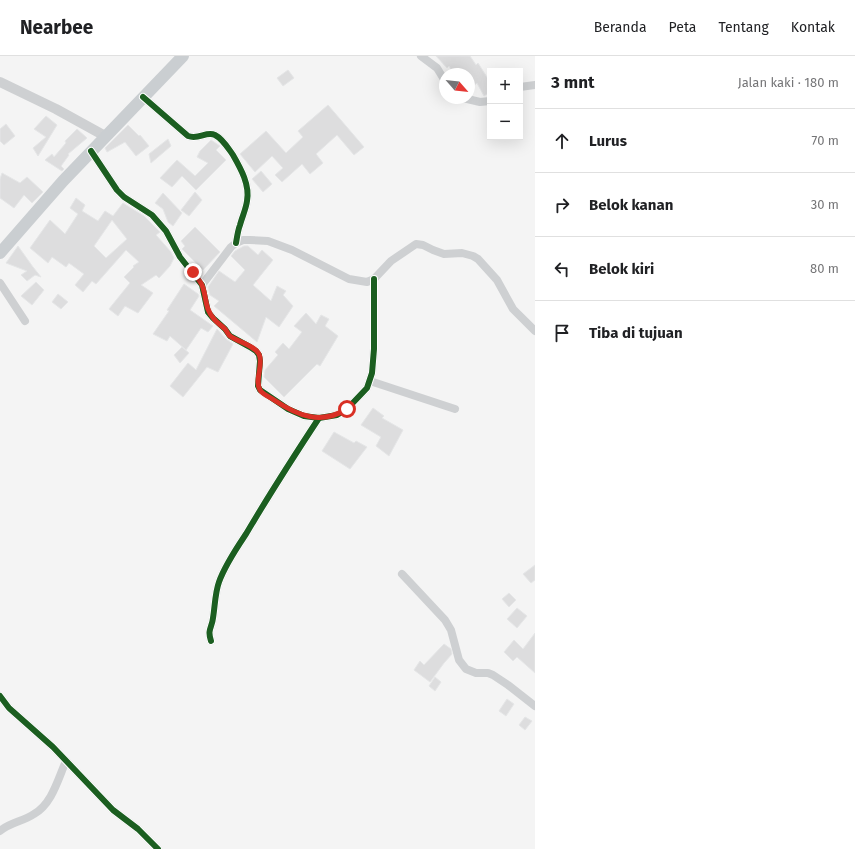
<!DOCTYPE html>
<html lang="id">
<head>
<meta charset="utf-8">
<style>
	body { margin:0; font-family:"Fira Sans",sans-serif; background:#f2f2f2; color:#202124 }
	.controls { position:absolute; right:12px; top:12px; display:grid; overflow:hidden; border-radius:0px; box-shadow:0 4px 16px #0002 }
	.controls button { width:36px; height:36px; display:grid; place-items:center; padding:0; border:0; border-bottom:1px solid #e0e0e0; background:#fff; color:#202124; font:20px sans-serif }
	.compass { position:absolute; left:439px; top:12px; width:36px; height:36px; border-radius:50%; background:#fff; box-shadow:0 4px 16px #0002; rotate:118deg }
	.stop { position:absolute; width:12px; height:12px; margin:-9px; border:3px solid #d93025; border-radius:50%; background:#fff }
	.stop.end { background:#d93025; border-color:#fff; box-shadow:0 1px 4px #0008 }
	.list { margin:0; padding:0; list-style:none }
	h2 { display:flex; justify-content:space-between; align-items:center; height:52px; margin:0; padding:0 16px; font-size:17px }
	h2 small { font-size:13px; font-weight:400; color:#757577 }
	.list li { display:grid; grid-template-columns:26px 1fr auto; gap:12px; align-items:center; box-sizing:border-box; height:64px; padding:0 16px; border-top:1px solid #e0e0e0 }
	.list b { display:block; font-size:15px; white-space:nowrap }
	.list em { font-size:13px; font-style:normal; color:#757577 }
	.icon { flex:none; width:22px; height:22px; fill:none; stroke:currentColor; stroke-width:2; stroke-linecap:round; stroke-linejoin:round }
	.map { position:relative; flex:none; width:535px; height:793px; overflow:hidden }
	header { display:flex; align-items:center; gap:24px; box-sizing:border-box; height:56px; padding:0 20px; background:#fff; border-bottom:1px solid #e0e0e0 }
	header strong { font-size:19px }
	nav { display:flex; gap:22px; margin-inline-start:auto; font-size:14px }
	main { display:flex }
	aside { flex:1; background:#fff }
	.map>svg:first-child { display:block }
</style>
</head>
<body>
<header>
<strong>Nearbee</strong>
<nav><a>Beranda</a><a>Peta</a><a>Tentang</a><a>Kontak</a></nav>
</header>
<main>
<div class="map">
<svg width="535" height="793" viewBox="0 0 535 793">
	<rect width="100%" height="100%" fill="#f4f4f4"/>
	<!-- building -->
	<g fill="#ddddde" stroke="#e5e6e7" fill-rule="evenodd">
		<polygon points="436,0 470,0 476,9 478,7 490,26 490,36 484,40 477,27 469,33 469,18 454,18 449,10 447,12"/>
		<polygon points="288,14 294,22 283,30 277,22"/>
		<polygon points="328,49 364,91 354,99 337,79 316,98 323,107 310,118 302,108 282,126 275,119 283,112 272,100 255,116 240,98 266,75 286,97 303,81 298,75"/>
		<polygon points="46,60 57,69 38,100 33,92 46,81 34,73"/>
		<polygon points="6,68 15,80 4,89 0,85 0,73"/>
		<polygon points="128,69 139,80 140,79 149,90 136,100 125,86 107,96 105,92"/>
		<polygon points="77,73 87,82 68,98 69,99 61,110 64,113 62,115 45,104 52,98 54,101 66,87 65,85"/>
		<polygon points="168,83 171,90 151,107 149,98"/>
		<polygon points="211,84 220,90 216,94 226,104 196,134 182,120 172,131 160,122 177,104 195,120 208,107 197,101 200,95"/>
		<polygon points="261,115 272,128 263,136 252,123"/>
		<polygon points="2,117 20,127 27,121 43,136 32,147 24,139 14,152 0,142 0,123"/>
		<polygon points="195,136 202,144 189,160 181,154"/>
		<polygon points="163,137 182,157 173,170 168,166 163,153 155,147"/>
		<path d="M76,142L85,149L82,155L98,165L105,155L113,160L123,147L144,160L160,176L156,179L171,196L174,202L170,210L159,222L156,219L141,229L153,237L138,257L125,250L118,260L109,253L130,227L124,221L134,211L133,210L139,206L126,194L96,228L92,225L83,236L75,229L84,218L69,207L66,211L52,201L48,207L30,192L50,164L65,178L78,158L70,152ZM112,164L127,183L106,202L94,190Z"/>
		<polygon points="195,171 220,196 203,214 182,193 185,190 181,185"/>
		<polygon points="18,190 33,211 41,221 35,219 27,225 21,219 27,215 6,207"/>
		<polygon points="244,190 248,190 258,199 262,194 273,204 253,229 271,245 277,230 286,235 283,239 293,250 279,271 266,261 257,286 214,250 219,245 210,239 208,231 219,215 235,226 245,214 231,200 235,195"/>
		<polygon points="36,226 44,234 32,249 21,240"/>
		<polygon points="184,228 198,238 199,240 190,254 213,270 208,276 201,272 186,294 170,280 167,285 153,278 169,255 167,254"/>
		<polygon points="58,238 68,246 61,253 52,246"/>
		<polygon points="306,257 316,268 321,259 329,263 325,270 338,280 320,310 317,308 284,341 264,321 265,314 278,299 275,296 283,287 289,293 302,276 294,270"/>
		<polygon points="217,273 226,283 233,288 218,316 207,311 183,341 170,330 188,307 196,314"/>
		<polygon points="182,291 189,297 180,307 174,299"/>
		<polygon points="373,352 384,360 382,362 403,374 389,400 376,390 381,381 361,369"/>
		<polygon points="334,376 354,387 356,385 367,391 350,413 322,395"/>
		<polygon points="535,509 535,524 531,527 523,518"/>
		<polygon points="509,537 516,544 509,551 502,543"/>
		<polygon points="517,552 527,560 517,572 507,563"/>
		<polygon points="535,577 535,617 517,601 513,605 504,596 514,584 523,593"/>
		<polygon points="444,588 451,593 452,598 444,607 430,626 414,614 420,605 424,609"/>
		<polygon points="435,621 441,626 435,635 429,630"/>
		<polygon points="507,643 514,648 506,660 499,655"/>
		<polygon points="525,661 532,665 525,674 519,669"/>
	</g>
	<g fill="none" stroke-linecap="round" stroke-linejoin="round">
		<!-- minor -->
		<g stroke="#ced0d2" stroke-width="8">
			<polyline points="421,0 437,12 445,25"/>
			<polyline points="520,31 535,29"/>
			<path d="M143,41L188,80C199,84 206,75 215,79C223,83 228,92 233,99C241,113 250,129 247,145C246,153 242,161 240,169C238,174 237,181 236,187"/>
			<polyline points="463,42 480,46 490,45"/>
			<polyline points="91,95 117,134 124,141 152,159 166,175 180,201 202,229 208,256 213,262 225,273 230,280 250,291 256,295 259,299 260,305 258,330 260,334 288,353 304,360 319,362 337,359 347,353 367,332 372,317 374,293 374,223"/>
			<polyline points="0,227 25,265"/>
			<polyline points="202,229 231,191 236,187 243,184 250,184 268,185 292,194 349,223 367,226 374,223 391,205 416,188 423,189 433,194 444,198 462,197 473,200 478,203 497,224 513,253 535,275"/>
			<polyline points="370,325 455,353"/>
			<polyline points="402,518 445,564 451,574 459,604 466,613 476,617 488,617 493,619 508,629 535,650"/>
			<path d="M211,585C207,573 212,572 213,562C215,550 215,537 219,526C225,509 236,493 246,478C269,439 294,400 319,362"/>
			<polyline points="0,640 9,652 53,691 113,754 138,773 158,793"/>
			<path d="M0,775C11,766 22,766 34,758C52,748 58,723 66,705"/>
		</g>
		<!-- tertiary -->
		<polyline stroke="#ced0d2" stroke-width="10" points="0,26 56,53 105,80"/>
		<!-- primary -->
		<polyline stroke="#caced1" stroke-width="12" points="0,197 63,125 183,0"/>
		<defs>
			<g id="cycleway">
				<path d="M143,41L188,80C199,84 206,75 215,79C223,83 228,92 233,99C241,113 250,129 247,145C246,153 242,161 240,169C238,174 237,181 236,187"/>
				<polyline points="91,95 117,134 124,141 152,159 166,175 180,201 202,229 208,256 213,262 225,273 230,280 250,291 256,295 259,299 260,305 258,330 260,334 288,353 304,360 319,362 337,359 347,353 367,332 372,317 374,293 374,223"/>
				<path d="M211,585C207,573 212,572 213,562C215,550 215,537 219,526C225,509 236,493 246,478C269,439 294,400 319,362"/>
				<polyline points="0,640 9,652 53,691 113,754 138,773 158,793"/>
			</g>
		</defs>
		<!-- cycleway casing -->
		<use href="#cycleway" stroke="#fff" stroke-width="8"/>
		<!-- cycleway -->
		<use href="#cycleway" stroke="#1b5e20" stroke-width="6"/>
	</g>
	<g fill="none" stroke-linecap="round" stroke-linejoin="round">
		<!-- route -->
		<path stroke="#d93025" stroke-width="5" d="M193,216C196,220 200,225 202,229C207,241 204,252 214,263C217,267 221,269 225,273C227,275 228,279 230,280C238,286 254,289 259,298C264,308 254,325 260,334C263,339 270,341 274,344C298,360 321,369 347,353"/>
	</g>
</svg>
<div class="controls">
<button>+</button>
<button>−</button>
</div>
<svg class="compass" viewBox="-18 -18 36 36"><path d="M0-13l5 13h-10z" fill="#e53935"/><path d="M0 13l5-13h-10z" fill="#757577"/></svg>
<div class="stop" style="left:347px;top:353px"></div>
<div class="stop end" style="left:193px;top:216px"></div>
</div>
<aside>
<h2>3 mnt<small>Jalan kaki · 180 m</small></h2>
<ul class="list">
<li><svg class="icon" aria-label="ahead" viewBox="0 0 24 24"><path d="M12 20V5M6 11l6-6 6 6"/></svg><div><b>Lurus</b></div><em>70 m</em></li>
<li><svg class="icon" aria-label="right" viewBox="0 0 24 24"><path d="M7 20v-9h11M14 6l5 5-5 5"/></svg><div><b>Belok kanan</b></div><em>30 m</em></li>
<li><svg class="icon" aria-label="left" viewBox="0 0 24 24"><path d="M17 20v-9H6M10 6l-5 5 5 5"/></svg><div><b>Belok kiri</b></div><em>80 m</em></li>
<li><svg class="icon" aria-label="arrive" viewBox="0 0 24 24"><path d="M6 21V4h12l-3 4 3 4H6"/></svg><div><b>Tiba di tujuan</b></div></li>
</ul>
</aside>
</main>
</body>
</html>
